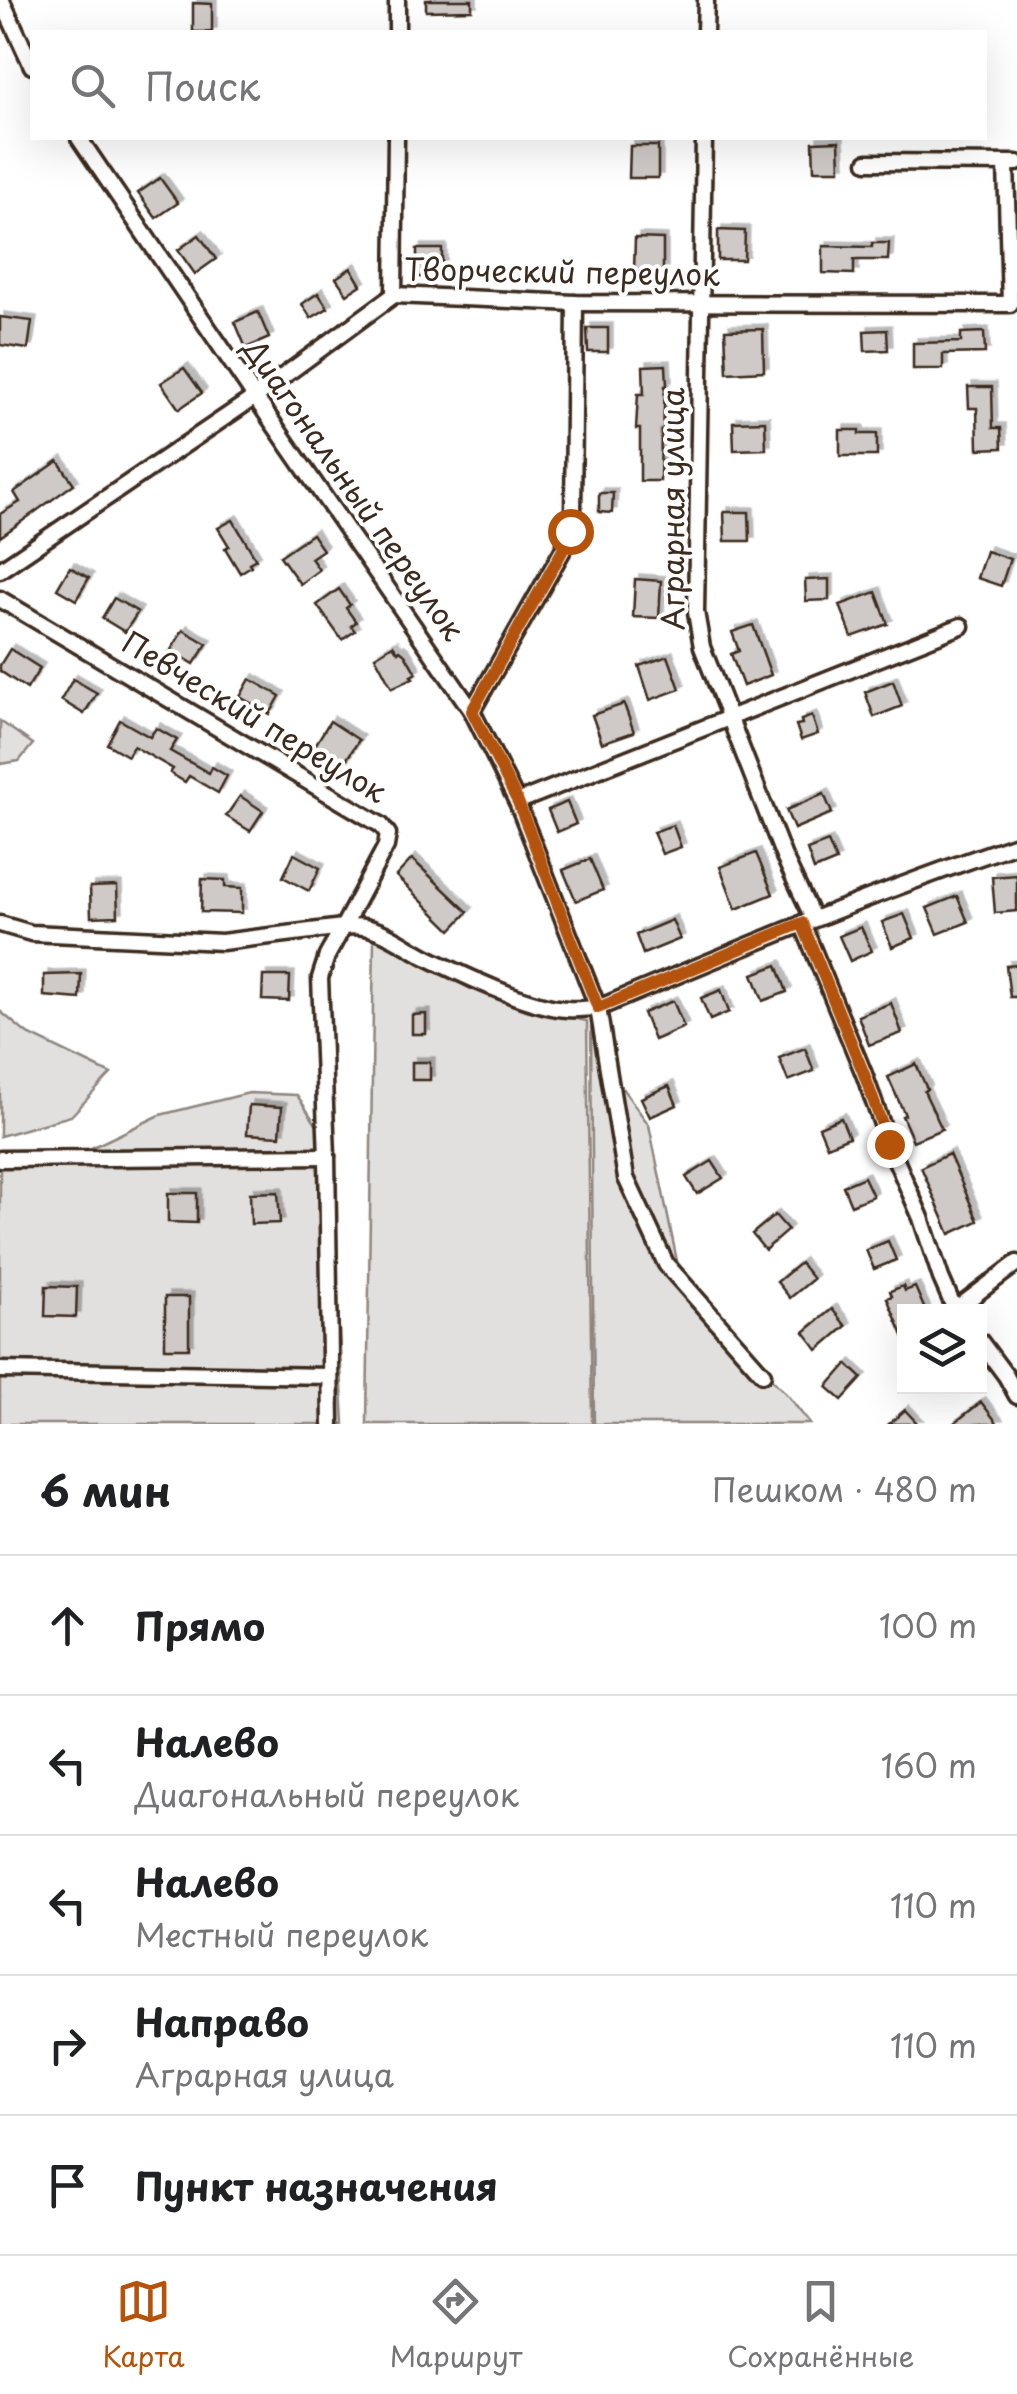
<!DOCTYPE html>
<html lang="ru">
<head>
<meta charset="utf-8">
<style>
	body { margin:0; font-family:"Playpen Sans",sans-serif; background:#f2f2f2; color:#202124 }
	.controls { position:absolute; right:30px; bottom:30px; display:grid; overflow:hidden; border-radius:0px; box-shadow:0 10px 40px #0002 }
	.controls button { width:90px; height:90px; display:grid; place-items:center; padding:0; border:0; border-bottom:2px solid #e0e0e0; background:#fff; color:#202124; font:50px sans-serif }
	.stop { position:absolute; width:30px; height:30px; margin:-22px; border:8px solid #b45309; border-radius:50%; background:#fff }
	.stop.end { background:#b45309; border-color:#fff; box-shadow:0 2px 10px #0008 }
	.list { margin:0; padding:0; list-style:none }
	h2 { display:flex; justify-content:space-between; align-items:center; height:130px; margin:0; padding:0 40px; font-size:42px }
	h2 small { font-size:32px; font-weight:400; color:#757577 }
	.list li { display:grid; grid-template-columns:65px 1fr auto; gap:30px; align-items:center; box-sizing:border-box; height:140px; padding:0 40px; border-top:2px solid #e0e0e0 }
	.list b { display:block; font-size:38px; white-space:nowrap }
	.list p { margin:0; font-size:32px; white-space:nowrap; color:#757577 }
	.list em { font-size:32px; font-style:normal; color:#757577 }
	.icon { flex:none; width:55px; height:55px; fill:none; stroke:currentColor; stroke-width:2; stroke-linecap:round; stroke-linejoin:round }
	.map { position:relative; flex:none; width:1017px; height:1424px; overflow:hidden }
	.search { position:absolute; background:#fff; box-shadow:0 10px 40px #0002; left:30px; right:30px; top:30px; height:110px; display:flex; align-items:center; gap:25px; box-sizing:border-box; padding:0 35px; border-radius:0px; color:#757577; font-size:38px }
	.sheet { height:830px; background:#fff }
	nav { display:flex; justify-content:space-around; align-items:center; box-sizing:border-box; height:140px; border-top:2px solid #e0e0e0; background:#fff; font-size:28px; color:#757577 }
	nav a { display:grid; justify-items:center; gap:5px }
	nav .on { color:#b45309 }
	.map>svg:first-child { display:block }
</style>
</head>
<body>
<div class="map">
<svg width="1017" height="1424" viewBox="0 0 1017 1424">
	<defs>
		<filter id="shadow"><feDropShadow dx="4.5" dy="-4.5" stdDeviation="0" flood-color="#0004"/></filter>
	</defs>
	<rect width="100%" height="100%" fill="#fff"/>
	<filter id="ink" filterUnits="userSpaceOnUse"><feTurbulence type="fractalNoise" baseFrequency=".01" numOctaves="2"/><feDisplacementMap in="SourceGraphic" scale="20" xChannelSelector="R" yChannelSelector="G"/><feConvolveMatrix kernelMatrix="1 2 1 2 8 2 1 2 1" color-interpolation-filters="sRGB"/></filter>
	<g filter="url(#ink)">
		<!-- green -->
		<g fill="#e2e0de" stroke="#8e857e" stroke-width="2.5">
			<polygon points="0,721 33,744 19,761 0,764"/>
			<polygon points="374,936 469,988 522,1009 587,1021 592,1424 367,1424"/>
			<polygon points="0,1011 26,1033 111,1074 71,1116 0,1136"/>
			<polygon points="591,1022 613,1042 617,1081 649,1125 682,1285 788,1396 810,1424 594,1424"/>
			<polygon points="249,1093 297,1095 332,1149 336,1173 338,1311 344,1424 0,1424 0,1167 89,1149 160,1115"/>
		</g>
		<!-- building -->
		<g fill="#cfcac7" stroke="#3b2a1e" stroke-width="2.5" filter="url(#shadow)">
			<polygon points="426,0 472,0 472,10 426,11"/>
			<polygon points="193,3 212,4 212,32 193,32"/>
			<polygon points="839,141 840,170 814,170 813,142"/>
			<polygon points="630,146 658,146 658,178 629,178"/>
			<polygon points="160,178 178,203 156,218 138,193"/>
			<polygon points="718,230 745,231 744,260 718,260"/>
			<polygon points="199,235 216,259 195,274 178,250"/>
			<polygon points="635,238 663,239 663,271 634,270"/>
			<polygon points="872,243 889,243 888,260 854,260 854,274 823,273 823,246 872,247"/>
			<rect x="417" y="249" width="25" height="28"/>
			<polygon points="351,268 361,285 347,294 336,278"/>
			<polygon points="318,293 328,308 311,318 302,304"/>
			<polygon points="258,312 269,338 246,348 235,322"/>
			<polygon points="0,317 32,321 28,349 0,345"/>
			<polygon points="587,328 608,328 608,352 588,352"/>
			<polygon points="763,329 764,371 727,373 725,330"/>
			<polygon points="887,330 888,350 865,351 864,331"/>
			<polygon points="984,332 985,353 943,354 943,369 913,369 913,343 961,342 961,333"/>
			<polygon points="666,365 667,386 665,386 663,430 661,430 660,481 640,481 640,429 636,429 638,394 644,394 643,366"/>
			<polygon points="184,368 202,393 179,409 161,383"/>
			<polygon points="968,387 992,387 993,428 1001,428 1002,448 978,449 977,408 969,408"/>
			<polygon points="765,421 766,449 734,450 733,422"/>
			<polygon points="840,430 859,430 859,434 877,434 877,456 840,456"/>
			<polygon points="58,461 74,484 0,537 0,514 20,502 14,492"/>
			<polygon points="599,493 613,493 612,513 599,512"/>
			<polygon points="724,512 749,512 750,541 725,541"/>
			<polygon points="233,520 256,559 249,563 251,566 240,573 225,548 229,546 218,528"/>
			<polygon points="312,534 323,550 311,558 319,570 300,584 280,556"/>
			<polygon points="986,551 1010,559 1001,586 977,578"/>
			<polygon points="70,567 89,578 76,600 57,589"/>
			<polygon points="635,579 661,581 659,618 633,617"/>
			<polygon points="829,579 829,600 806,601 805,580"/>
			<polygon points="339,589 350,605 346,608 356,622 351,626 355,631 342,640 317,605"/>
			<polygon points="876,592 888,624 852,637 840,605"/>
			<polygon points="114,598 138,612 125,632 102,618"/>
			<polygon points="753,625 771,675 743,686 731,654 739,651 732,632"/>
			<polygon points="183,630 207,644 194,664 171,650"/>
			<polygon points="393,645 398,652 400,650 405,654 416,673 411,676 413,678 392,688 375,656"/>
			<polygon points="10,649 40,668 27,689 0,671 0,665"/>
			<polygon points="668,656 680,689 650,700 639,666"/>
			<polygon points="73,679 97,693 84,714 61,700"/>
			<polygon points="250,679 280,696 270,714 240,697"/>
			<polygon points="893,681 902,706 874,717 865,692"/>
			<polygon points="624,704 634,732 602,743 592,715"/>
			<polygon points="812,716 818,734 801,740 796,725 802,724 801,720"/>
			<polygon points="120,720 150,737 156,728 177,740 170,751 209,773 212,767 227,776 218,793 189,776 185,782 170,773 173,769 133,746 128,756 107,744"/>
			<polygon points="330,721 359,740 343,765 314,747"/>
			<polygon points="824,794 832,813 794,829 786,810"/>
			<polygon points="240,796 263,811 250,831 226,816"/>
			<polygon points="567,802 576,824 557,832 548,810"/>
			<polygon points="673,825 681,847 662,854 653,832"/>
			<polygon points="828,842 836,861 814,870 807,850"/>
			<polygon points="756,853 773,894 736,909 720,867"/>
			<polygon points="294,854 320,868 309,891 283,877"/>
			<polygon points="412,859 468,912 451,930 396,876"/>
			<polygon points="590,859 603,890 576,901 563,870"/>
			<polygon points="1017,875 1017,911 995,913 992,877"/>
			<polygon points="202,879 225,880 225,887 242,888 242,913 201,912"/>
			<polygon points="117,886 118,916 91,917 90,887"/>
			<polygon points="957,896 968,922 938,934 927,908"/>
			<polygon points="904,914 914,938 892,947 882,922"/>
			<polygon points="672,920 680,939 643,954 636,935"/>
			<polygon points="861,927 872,951 850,961 839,936"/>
			<polygon points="777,965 787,992 763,1001 753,974"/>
			<polygon points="1017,965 1017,997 1010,997 1006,966"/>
			<polygon points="81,974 80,999 44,996 44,975"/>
			<polygon points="263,976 290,976 289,1001 262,1000"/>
			<polygon points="721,990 729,1012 710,1020 701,998"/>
			<polygon points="673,1001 684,1027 654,1040 643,1013"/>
			<polygon points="891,1003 902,1033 869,1045 858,1016"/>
			<polygon points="426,1014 426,1034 412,1034 412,1015"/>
			<polygon points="805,1048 814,1071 788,1081 779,1058"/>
			<rect x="412" y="1062" width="18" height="18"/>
			<polygon points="916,1064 927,1089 924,1091 942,1129 913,1141 902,1116 905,1115 888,1077"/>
			<polygon points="669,1086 677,1105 650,1117 641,1098"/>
			<polygon points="249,1105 282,1107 280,1136 247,1134"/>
			<polygon points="841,1118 849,1137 827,1146 819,1127"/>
			<polygon points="949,1154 978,1221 950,1234 921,1167"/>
			<polygon points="712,1161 723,1178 697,1194 686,1177"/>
			<polygon points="864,1177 873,1196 851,1205 843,1186"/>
			<polygon points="278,1192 280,1223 251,1224 250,1193"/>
			<polygon points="168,1193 197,1193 197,1223 168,1222"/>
			<polygon points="775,1215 788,1230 765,1250 752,1234"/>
			<polygon points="888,1241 896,1260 874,1269 866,1250"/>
			<polygon points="800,1263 813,1279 790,1298 777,1282"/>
			<polygon points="46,1286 77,1287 76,1317 45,1316"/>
			<polygon points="903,1286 905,1291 915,1287 926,1312 904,1312 904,1338 887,1298 892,1296 890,1291"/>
			<rect x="165" y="1297" width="24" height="51"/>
			<polygon points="832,1309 846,1326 818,1350 804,1332"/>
			<polygon points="847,1364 862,1378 842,1400 827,1387"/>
			<polygon points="981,1402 998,1424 953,1424"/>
			<polygon points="905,1410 918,1424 889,1424"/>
		</g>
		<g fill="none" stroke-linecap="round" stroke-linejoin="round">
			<defs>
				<g id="street">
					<polyline points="2,1 32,66"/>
					<polyline points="397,32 397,0"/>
					<polyline points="705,32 706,0"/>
					<polyline points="79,138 255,397 472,711 517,802 598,1008 626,1178 666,1264 763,1374"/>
					<polyline points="704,138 696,612 702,647 784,857 813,918"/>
					<polyline points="867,162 1017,163"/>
					<polyline points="394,295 396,138"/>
					<polyline points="0,570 255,397 394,295 575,303 1010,304 1006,164"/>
					<polyline points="0,599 381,825 388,834 386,846 343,927 222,942 31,933 0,924"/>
					<polyline points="472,711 564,548 573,517 575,303"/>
					<polyline points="517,802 961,626"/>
					<polyline points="802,923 864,1074 889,1144 921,1218 941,1278 956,1312"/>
					<polyline points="0,1159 327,1156"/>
					<polyline points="955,1310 1017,1263"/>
					<polyline points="980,1341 1006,1376 1017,1396"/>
					<polyline points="0,1370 330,1376"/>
					<path d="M331,1424L327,1156L320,978L327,956L343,927C378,922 399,943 428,958C463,975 529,1007 567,1009C577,1010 588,1008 598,1008C737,950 875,892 1017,844"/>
				</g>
			</defs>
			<!-- street casing -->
			<use href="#street" stroke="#3b2a1e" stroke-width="21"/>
			<!-- street -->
			<use href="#street" stroke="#fff" stroke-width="14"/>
		</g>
	</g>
	<g fill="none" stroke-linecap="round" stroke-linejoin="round" filter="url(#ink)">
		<!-- route -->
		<polyline stroke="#b45309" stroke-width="12" points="570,531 564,548 472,711 518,802 598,1008 802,923 864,1074 889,1144"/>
	</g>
	<g text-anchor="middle" stroke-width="8" stroke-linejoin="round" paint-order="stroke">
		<!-- street labels -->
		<g font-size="30" fill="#3b2a1e" stroke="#fff">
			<text transform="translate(562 273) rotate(1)" y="10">Творческий переулок</text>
			<text transform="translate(353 490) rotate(55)" y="10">Диагональный переулок</text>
			<text transform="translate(674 509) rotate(-90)" y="10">Аграрная улица</text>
			<text transform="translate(254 718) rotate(31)" y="10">Певческий переулок</text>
		</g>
	</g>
</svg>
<div class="controls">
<button><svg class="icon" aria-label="layers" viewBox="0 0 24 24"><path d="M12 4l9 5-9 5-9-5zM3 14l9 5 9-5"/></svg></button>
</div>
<div class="stop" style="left:570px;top:531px"></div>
<div class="stop end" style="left:889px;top:1144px"></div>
<div class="search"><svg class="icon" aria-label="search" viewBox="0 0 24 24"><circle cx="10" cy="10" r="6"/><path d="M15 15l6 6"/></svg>Поиск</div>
</div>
<section class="sheet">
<h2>6 мин<small>Пешком · 480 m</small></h2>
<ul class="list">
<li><svg class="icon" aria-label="ahead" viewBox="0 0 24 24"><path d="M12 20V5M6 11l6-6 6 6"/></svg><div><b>Прямо</b></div><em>100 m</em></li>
<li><svg class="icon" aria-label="left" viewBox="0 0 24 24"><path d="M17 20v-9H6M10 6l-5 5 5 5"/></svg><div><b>Налево</b><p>Диагональный переулок</p></div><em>160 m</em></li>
<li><svg class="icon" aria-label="left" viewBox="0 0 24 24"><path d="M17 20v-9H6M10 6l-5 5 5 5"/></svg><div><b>Налево</b><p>Местный переулок</p></div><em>110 m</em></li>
<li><svg class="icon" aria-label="right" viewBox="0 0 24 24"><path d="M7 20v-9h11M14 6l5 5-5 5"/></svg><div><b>Направо</b><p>Аграрная улица</p></div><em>110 m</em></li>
<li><svg class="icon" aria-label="arrive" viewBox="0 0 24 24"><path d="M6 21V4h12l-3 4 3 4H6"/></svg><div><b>Пункт назначения</b></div></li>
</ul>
</section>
<nav>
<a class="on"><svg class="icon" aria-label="map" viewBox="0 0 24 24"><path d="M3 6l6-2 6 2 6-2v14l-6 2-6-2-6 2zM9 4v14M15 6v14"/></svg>Карта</a>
<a><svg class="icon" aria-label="directions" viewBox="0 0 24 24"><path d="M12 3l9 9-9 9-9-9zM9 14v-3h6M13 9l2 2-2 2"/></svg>Маршрут</a>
<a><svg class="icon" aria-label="saved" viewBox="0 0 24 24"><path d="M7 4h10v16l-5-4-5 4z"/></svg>Сохранённые</a>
</nav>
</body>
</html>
